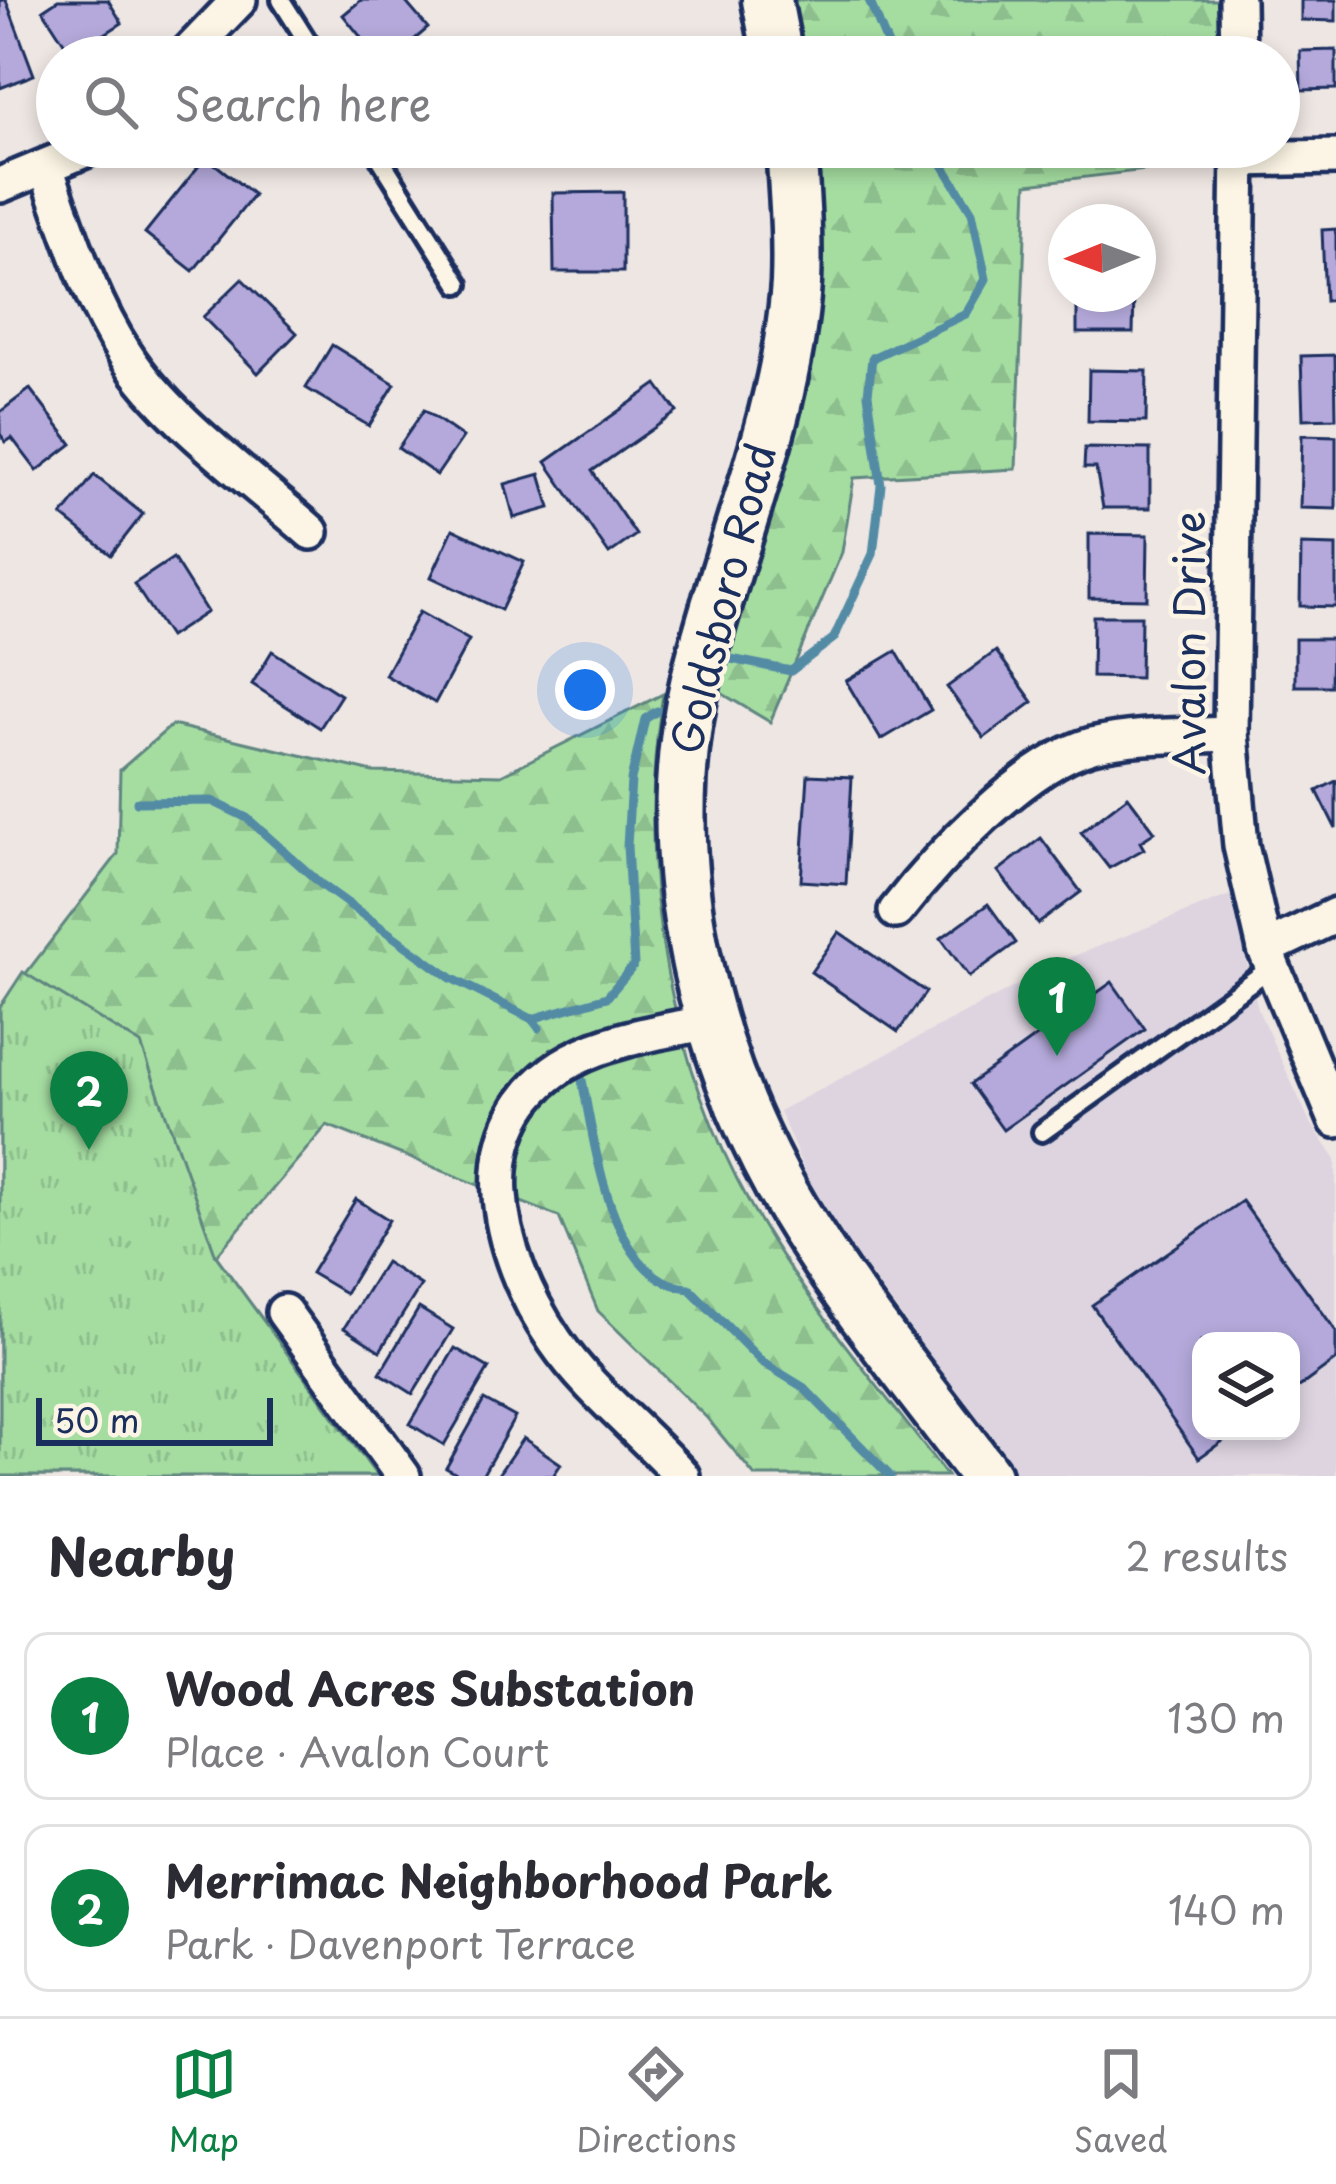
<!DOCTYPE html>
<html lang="en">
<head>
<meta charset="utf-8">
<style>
	body { margin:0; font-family:"Playpen Sans",sans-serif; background:#f2f2f3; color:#2b2b33 }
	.controls { position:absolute; right:36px; bottom:36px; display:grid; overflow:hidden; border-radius:24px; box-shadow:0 6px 18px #0003 }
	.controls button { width:108px; height:108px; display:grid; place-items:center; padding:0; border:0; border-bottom:3px solid #e1e1e2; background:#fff; color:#2b2b33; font:60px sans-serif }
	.compass { position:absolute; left:1048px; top:204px; width:108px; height:108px; border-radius:50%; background:#fff; box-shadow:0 6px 18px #0003; rotate:269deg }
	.scale { position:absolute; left:36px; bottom:30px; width:237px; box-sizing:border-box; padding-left:12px; border:6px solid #1b2f5e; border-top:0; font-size:33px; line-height:42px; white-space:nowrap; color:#1b2f5e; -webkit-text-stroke:9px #fcf5e5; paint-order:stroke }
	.you { position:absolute; left:585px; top:690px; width:42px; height:42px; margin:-30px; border:9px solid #fff; border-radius:50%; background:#1a73e8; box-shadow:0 0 0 18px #1a73e833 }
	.badge { display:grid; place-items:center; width:78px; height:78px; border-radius:50%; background:#0b8043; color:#fff; font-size:39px; font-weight:700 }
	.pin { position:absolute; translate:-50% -99px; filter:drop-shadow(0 3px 6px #0008) }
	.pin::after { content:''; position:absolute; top:63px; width:42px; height:36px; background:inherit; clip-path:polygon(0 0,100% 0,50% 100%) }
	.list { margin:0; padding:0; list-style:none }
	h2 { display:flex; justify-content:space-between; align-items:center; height:156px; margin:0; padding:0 48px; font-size:51px }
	h2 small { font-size:39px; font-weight:400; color:#7c7c81 }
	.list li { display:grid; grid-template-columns:78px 1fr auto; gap:36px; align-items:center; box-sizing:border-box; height:168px; margin:0 24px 24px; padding:0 24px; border:3px solid #e1e1e2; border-radius:24px }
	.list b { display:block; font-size:45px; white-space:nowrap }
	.list p { margin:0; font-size:39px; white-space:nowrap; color:#7c7c81 }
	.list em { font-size:39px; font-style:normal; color:#7c7c81 }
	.icon { flex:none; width:66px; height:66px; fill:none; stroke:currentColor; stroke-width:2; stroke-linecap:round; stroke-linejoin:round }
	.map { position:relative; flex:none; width:1336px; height:1476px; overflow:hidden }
	.search { position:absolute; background:#fff; box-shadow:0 6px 18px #0003; left:36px; right:36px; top:36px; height:132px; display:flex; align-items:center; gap:30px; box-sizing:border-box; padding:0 42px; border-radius:66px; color:#7c7c81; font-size:45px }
	.sheet { height:540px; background:#fff }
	nav { display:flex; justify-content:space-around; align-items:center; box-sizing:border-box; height:168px; border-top:3px solid #e1e1e2; background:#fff; font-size:33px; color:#7c7c81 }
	nav a { display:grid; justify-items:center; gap:6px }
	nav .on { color:#0b8043 }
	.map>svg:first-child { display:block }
</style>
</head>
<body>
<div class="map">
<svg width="1336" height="1476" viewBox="0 0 1336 1476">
	<defs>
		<pattern id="forest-firs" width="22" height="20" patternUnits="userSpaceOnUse" patternTransform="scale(3)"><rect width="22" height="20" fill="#a5dda1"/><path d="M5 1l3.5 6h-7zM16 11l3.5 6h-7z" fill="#8dbe8d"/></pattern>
		<pattern id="park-tufts" width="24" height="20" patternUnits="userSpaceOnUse" patternTransform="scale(3)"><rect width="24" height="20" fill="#a5dda1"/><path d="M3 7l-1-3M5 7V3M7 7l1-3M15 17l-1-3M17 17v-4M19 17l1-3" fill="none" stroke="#8dbe8d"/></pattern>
	</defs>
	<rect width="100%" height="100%" fill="#eee6e3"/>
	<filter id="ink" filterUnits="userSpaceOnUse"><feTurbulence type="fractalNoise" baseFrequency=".00833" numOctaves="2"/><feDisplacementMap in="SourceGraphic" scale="24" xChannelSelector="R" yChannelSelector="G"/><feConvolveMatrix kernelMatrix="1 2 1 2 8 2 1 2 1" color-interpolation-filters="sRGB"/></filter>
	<g filter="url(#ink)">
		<!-- built -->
		<path fill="#ddd4e0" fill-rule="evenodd" d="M1230,895L1259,1012L1309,1120L1336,1160V1476H1018L819,1204L779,1111L1071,957ZM1201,1341H1291V1431H1201Z"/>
		<!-- forest -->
		<g fill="url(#forest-firs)" stroke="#608680" stroke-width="3">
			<polygon points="767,0 1237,0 1238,57 778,57"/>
			<polygon points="791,147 1239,147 1239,159 1027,184 1016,469 854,478 842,552 770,722 696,678 752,483"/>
			<path d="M663,694C633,876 670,1075 767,1233C819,1318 887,1396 947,1476H755L707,1418L598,1311L559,1217L327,1125L216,1256L377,1476H0V1007L118,854L120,770L172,725L373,772L501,775Z"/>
		</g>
		<!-- park -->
		<polygon fill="url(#park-tufts)" stroke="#608680" stroke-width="3" points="23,972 141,1044 216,1256 377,1476 0,1476 0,1007"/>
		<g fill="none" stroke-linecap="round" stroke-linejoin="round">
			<!-- stream -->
			<g stroke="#538ba5" stroke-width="9">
				<polyline points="869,0 893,57"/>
				<polyline points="731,659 791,671 834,638 873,554 881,485 868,394 872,358 966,314 986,279 972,212 932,147"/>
				<polyline points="137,802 212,801 247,818 322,885 451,978 532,1019"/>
				<polyline points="539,1028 532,1019 607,997 634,965 627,846 631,780 645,719 657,711"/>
				<path d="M582,1080C595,1143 610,1282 689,1288L762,1362L803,1387L890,1476"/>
			</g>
		</g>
		<!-- building -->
		<g fill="#b4a9da" stroke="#1b2f5e" stroke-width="3">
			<polygon points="0,0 6,0 34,75 0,88"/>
			<polygon points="58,0 108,0 122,23 72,55 43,10"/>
			<polygon points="361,0 404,0 428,28 394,57 377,57 343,15"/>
			<polygon points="1301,0 1336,0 1336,21 1301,20"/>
			<polygon points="1336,50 1336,89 1301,90 1300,51"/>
			<polygon points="206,157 254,195 193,271 145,233"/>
			<polygon points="623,192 623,272 554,272 553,193"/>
			<polygon points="1336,229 1336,300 1325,301 1322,230"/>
			<polygon points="242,279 297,333 258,373 203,317"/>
			<polygon points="1077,294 1134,294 1133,333 1077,333"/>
			<polygon points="332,345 395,384 369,426 306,388"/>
			<polygon points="1335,355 1336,418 1303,419 1301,356"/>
			<polygon points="1089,370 1147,371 1146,422 1088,421"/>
			<polygon points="657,384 677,412 592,471 636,535 609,554 546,462"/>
			<polygon points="30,389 72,444 37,471 12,438 6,442 0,434 0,412"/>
			<polygon points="424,410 463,437 437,475 398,448"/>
			<polygon points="1302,435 1336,436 1336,509 1300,508"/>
			<polygon points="1085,448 1150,449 1150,508 1103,508 1096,468 1084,468"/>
			<polygon points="540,474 550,508 514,518 505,484"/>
			<polygon points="94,475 143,514 111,555 62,516"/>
			<polygon points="453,529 524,562 501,610 431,577"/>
			<polygon points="1089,534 1148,535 1147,599 1089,598"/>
			<polygon points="1301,545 1336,546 1336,607 1300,606"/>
			<polygon points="173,558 207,612 169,637 134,584"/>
			<polygon points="419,612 469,640 435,703 385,675"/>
			<polygon points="1093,616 1141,616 1140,678 1092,677"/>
			<polygon points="1295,639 1332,639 1331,686 1295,686"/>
			<polygon points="272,651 341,695 320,728 252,684"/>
			<polygon points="896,651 931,710 881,740 846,681"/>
			<polygon points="996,651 1033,702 984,738 947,687"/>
			<polygon points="808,775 852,777 846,884 801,881"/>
			<polygon points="1336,781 1336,829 1317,791"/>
			<polygon points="1128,796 1155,832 1140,842 1144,849 1109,868 1081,832"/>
			<polygon points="1041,838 1081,892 1038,924 998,871"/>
			<polygon points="988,904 1016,943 969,977 941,938"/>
			<polygon points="839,932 926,992 898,1032 811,972"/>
			<polygon points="1112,982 1145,1029 1003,1130 970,1084"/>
			<polygon points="356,1199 389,1220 345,1293 311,1273"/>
			<polygon points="1242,1201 1336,1331 1336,1360 1291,1393 1291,1341 1201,1341 1201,1431 1237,1431 1199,1458 1092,1305"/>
			<polygon points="385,1262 421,1285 380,1351 344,1328"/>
			<polygon points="419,1308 453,1329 413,1394 380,1373"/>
			<polygon points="455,1348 489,1368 444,1445 410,1424"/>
			<polygon points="484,1400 515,1417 482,1476 460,1476 446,1468"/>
			<polygon points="523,1438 561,1464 553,1476 497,1476"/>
		</g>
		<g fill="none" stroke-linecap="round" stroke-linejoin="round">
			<defs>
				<g id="service">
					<polyline points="281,0 317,57"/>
					<polyline points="373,147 459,284"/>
					<polyline points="1042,1132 1272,967"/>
				</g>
				<g id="minor">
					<polyline points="1237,0 1238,57"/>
					<polyline points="184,57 239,0"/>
					<polyline points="1239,147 1231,734 1241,846 1265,949 1336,1120"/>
					<polyline points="1239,159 1336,157"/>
					<path d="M46,168C69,231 88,297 125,354C166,419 253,480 311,532"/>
					<polyline points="0,185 92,147"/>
					<path d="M896,911C937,858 1026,763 1092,745C1137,734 1186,736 1231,734"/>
					<polyline points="1265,949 1336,915"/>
					<polyline points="284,1312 403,1476"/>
					<path d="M682,1476C642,1431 589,1391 555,1341C496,1255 461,1120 572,1060C615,1037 667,1031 714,1021"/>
				</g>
				<g id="secondary">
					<polyline points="767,0 778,57"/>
					<path d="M791,147C794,192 798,238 796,283C787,418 727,549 696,679C654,855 702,1057 794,1211C850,1304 921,1389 986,1476"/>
				</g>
			</defs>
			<!-- service casing -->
			<use href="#service" stroke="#1b2f5e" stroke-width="26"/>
			<!-- minor casing -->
			<use href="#minor" stroke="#1b2f5e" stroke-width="42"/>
			<!-- secondary casing -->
			<use href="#secondary" stroke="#1b2f5e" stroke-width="57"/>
			<!-- service -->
			<use href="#service" stroke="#fcf5e5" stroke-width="16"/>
			<!-- minor -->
			<use href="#minor" stroke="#fcf5e5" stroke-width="33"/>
			<!-- secondary -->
			<use href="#secondary" stroke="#fcf5e5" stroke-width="48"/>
		</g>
	</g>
	<g text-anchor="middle" stroke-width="9" stroke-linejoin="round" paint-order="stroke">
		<!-- street labels -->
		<g font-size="42" fill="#1b2f5e" stroke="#fcf5e5">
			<text transform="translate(724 599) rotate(-76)" y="15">Goldsboro Road</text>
			<text transform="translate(1190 643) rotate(-90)" y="15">Avalon Drive</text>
		</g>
	</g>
</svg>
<div class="controls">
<button><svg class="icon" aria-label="layers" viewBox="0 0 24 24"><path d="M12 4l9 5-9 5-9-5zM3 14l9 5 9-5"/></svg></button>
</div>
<svg class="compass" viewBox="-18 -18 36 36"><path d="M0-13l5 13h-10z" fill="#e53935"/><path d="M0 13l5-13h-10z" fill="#7c7c81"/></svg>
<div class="scale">50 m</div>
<div class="you"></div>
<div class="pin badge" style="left:1057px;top:1056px">1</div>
<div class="pin badge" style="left:89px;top:1150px">2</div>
<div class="search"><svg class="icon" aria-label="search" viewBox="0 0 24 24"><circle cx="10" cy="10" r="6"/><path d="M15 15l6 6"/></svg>Search here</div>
</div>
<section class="sheet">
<h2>Nearby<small>2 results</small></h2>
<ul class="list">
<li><span class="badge">1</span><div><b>Wood Acres Substation</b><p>Place · Avalon Court</p></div><em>130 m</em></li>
<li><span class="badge">2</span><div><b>Merrimac Neighborhood Park</b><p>Park · Davenport Terrace</p></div><em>140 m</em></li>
</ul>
</section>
<nav>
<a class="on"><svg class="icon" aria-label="map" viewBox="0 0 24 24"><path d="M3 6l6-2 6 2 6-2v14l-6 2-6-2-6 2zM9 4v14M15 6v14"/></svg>Map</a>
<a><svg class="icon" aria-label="directions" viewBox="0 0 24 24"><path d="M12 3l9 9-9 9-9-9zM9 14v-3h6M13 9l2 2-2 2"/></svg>Directions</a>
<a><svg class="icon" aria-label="saved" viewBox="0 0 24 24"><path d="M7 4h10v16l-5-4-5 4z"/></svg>Saved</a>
</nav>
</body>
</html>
